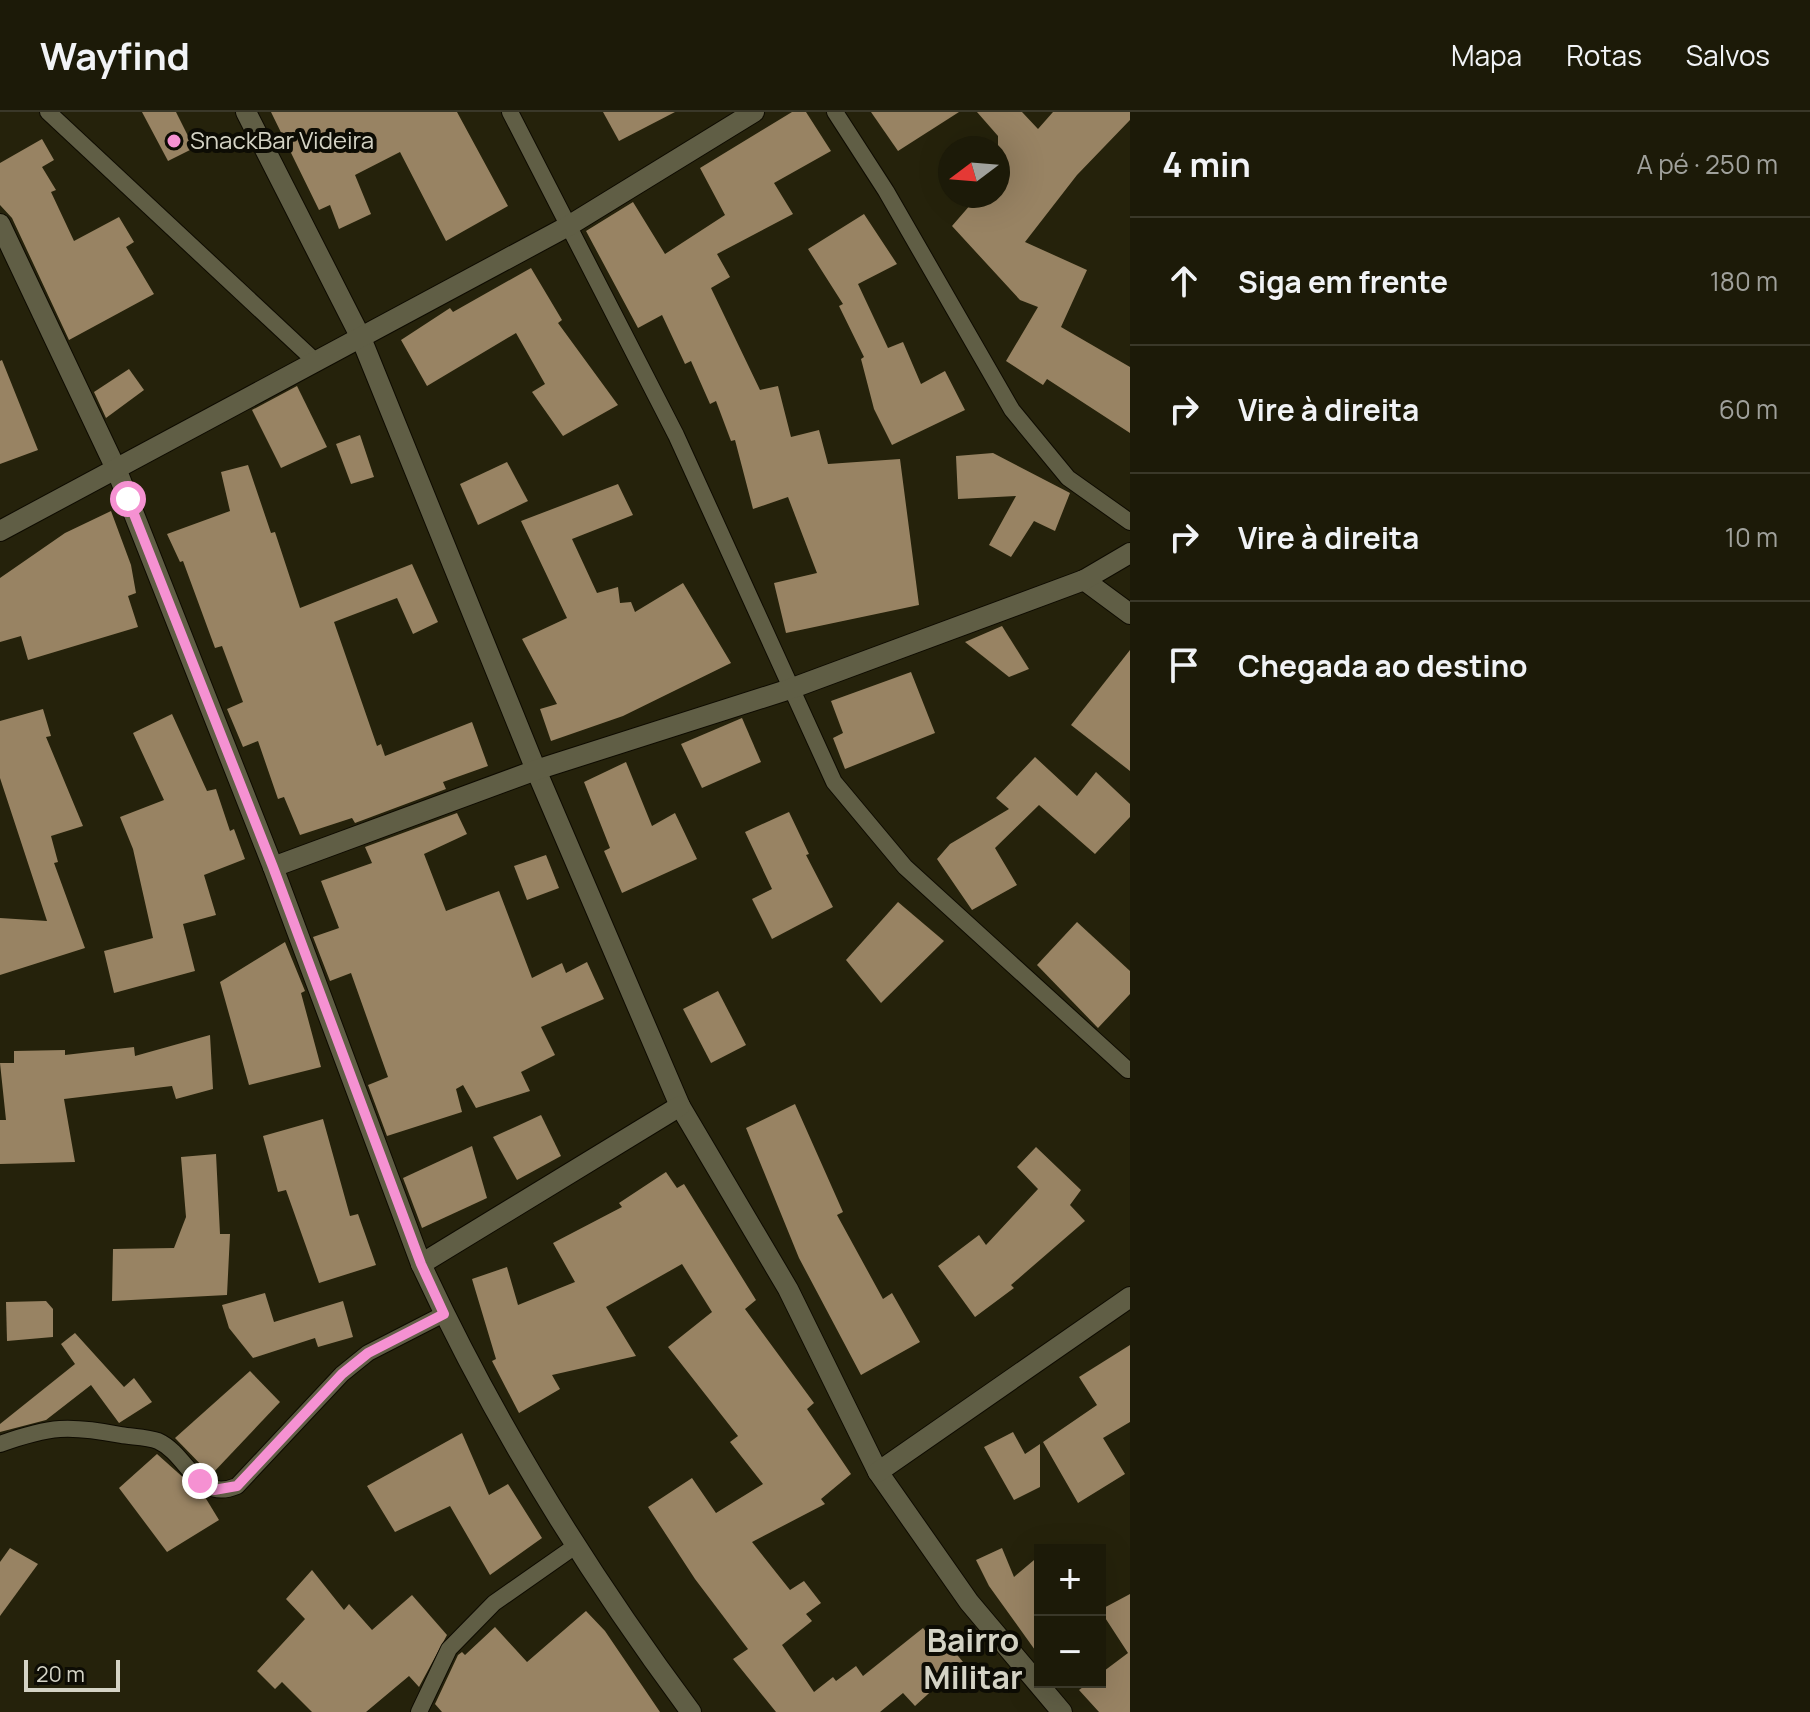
<!DOCTYPE html>
<html lang="pt">
<head>
<meta charset="utf-8">
<style>
	body { margin:0; font-family:Manrope,sans-serif; background:#252312; color:#f1f3f6 }
	.controls { position:absolute; right:24px; bottom:24px; display:grid; overflow:hidden; border-radius:0px; box-shadow:0 8px 32px #0002 }
	.controls button { width:72px; height:72px; display:grid; place-items:center; padding:0; border:0; border-bottom:2px solid #3a3829; background:#1c1a08; color:#f1f3f6; font:40px sans-serif }
	.compass { position:absolute; left:938px; top:24px; width:72px; height:72px; border-radius:50%; background:#1c1a08; box-shadow:0 8px 32px #0002; rotate:254deg }
	.scale { position:absolute; left:24px; bottom:20px; width:96px; box-sizing:border-box; padding-left:8px; border:4px solid #d4d3c5; border-top:0; font-size:22px; line-height:28px; white-space:nowrap; color:#d4d3c5; -webkit-text-stroke:6px #0d0c04; paint-order:stroke }
	.stop { position:absolute; width:24px; height:24px; margin:-18px; border:6px solid #f591d2; border-radius:50%; background:#fff }
	.stop.end { background:#f591d2; border-color:#fff; box-shadow:0 2px 8px #0008 }
	.list { margin:0; padding:0; list-style:none }
	h2 { display:flex; justify-content:space-between; align-items:center; height:104px; margin:0; padding:0 32px; font-size:34px }
	h2 small { font-size:26px; font-weight:400; color:#a0a19c }
	.list li { display:grid; grid-template-columns:52px 1fr auto; gap:24px; align-items:center; box-sizing:border-box; height:128px; padding:0 32px; border-top:2px solid #3a3829 }
	.list b { display:block; font-size:30px; white-space:nowrap }
	.list em { font-size:26px; font-style:normal; color:#a0a19c }
	.icon { flex:none; width:44px; height:44px; fill:none; stroke:currentColor; stroke-width:2; stroke-linecap:round; stroke-linejoin:round }
	.map { position:relative; flex:none; width:1130px; height:1600px; overflow:hidden }
	header { display:flex; align-items:center; gap:48px; box-sizing:border-box; height:112px; padding:0 40px; background:#1c1a08; border-bottom:2px solid #3a3829 }
	header strong { font-size:38px }
	nav { display:flex; gap:44px; margin-inline-start:auto; font-size:28px }
	main { display:flex }
	aside { flex:1; background:#1c1a08 }
	.map>svg:first-child { display:block }
</style>
</head>
<body>
<header>
<strong>Wayfind</strong>
<nav><a>Mapa</a><a>Rotas</a><a>Salvos</a></nav>
</header>
<main>
<div class="map">
<svg width="1130" height="1600" viewBox="0 0 1130 1600">
	<rect width="100%" height="100%" fill="#25220b"/>
	<!-- building -->
	<g fill="#988363">
		<polygon points="142,0 176,0 194,36 168,49"/>
		<polygon points="271,0 457,0 508,94 446,129 400,40 355,63 371,102 339,117 330,93 319,98"/>
		<polygon points="603,0 675,0 619,29"/>
		<polygon points="792,0 806,0 831,39 774,71 793,102 717,142 730,165 711,176 760,278 778,274 791,325 819,318 828,352 900,347 919,493 786,521 774,471 817,461 788,385 753,397 735,328 731,329 716,289 710,292 691,249 685,252 662,203 638,216 586,119 633,90 665,142 725,103 700,56"/>
		<polygon points="871,0 959,0 898,39"/>
		<polygon points="977,0 1022,0 1038,17 1053,0 1130,0 1130,8 1077,63 1025,130 1087,158 1061,215 1130,255 1130,321 1047,267 1043,273 1006,249 1038,195 1020,188 952,114 978,84 998,84 998,24"/>
		<polygon points="42,27 54,48 42,55 56,78 51,80 74,129 119,105 134,130 126,135 154,182 69,228 12,106 0,93 0,51"/>
		<polygon points="864,102 897,152 858,172 888,236 903,230 921,272 945,259 965,298 892,333 874,297 861,247 864,245 839,194 843,192 808,137"/>
		<polygon points="531,156 562,208 558,211 618,293 563,324 532,280 545,272 516,221 427,274 401,228 450,196 453,200"/>
		<polygon points="2,248 38,338 0,352 0,249"/>
		<polygon points="129,257 144,278 106,306 94,280"/>
		<polygon points="297,274 327,335 281,356 252,298"/>
		<polygon points="360,323 374,365 351,372 336,332"/>
		<polygon points="993,341 1070,381 1055,419 1034,409 1011,445 989,433 1016,384 958,387 956,344"/>
		<polygon points="507,350 528,389 478,413 460,372"/>
		<polygon points="248,353 271,421 275,420 300,496 412,452 438,510 413,522 397,486 334,510 377,634 381,632 385,644 472,610 488,654 443,670 446,677 355,711 352,706 300,723 284,685 278,687 258,629 243,635 227,597 243,590 222,534 215,536 183,449 180,450 167,422 230,399 221,360"/>
		<polygon points="618,372 633,403 572,427 597,481 618,475 620,491 631,490 635,500 683,471 731,551 623,604 551,629 540,597 557,592 522,527 567,506 521,409"/>
		<polygon points="111,399 131,453 136,481 128,484 138,515 28,548 21,524 0,530 0,466 65,421"/>
		<polygon points="1002,514 1029,557 1009,565 965,530"/>
		<polygon points="1130,538 1130,659 1071,613"/>
		<polygon points="911,560 935,621 845,657 833,626 843,621 831,589"/>
		<polygon points="43,597 51,624 46,625 83,714 51,724 58,750 54,751 85,836 0,863 0,806 47,809 0,666 0,609"/>
		<polygon points="172,602 207,679 216,677 230,719 234,717 245,747 204,763 216,803 183,812 195,859 114,881 104,839 153,826 133,737 120,705 164,688 133,621"/>
		<polygon points="742,606 761,650 702,676 681,632"/>
		<polygon points="1035,645 1077,684 1096,660 1130,692 1130,705 1095,742 1039,693 995,736 1017,773 972,798 937,747 950,732 1009,697 996,686"/>
		<polygon points="626,650 652,714 675,701 697,747 622,781 604,739 610,736 584,670"/>
		<polygon points="789,700 809,742 806,743 833,795 772,827 752,787 772,777 745,720"/>
		<polygon points="457,701 467,722 424,742 446,799 499,779 532,866 562,851 566,861 587,850 604,887 541,915 555,943 521,960 530,979 476,996 463,973 456,977 462,1000 387,1024 368,973 388,965 351,861 330,869 313,825 339,816 321,769 372,751 365,735"/>
		<polygon points="546,743 559,776 527,788 514,754"/>
		<polygon points="898,790 944,829 881,891 846,848"/>
		<polygon points="1077,810 1130,859 1130,882 1098,916 1037,853"/>
		<polygon points="285,830 305,879 301,881 321,955 249,973 220,870"/>
		<polygon points="718,879 746,933 711,951 683,897"/>
		<polygon points="210,923 213,977 176,987 172,974 64,987 75,1050 0,1052 0,1008 6,1008 0,951 14,951 14,939 65,938 65,943 134,935 135,944"/>
		<polygon points="795,992 843,1100 837,1103 883,1187 892,1181 920,1230 861,1263 799,1146 746,1016"/>
		<polygon points="541,1003 561,1044 517,1068 493,1025"/>
		<polygon points="323,1007 350,1104 358,1102 376,1153 319,1171 286,1078 278,1080 263,1024"/>
		<polygon points="472,1034 487,1086 422,1116 403,1066"/>
		<polygon points="1036,1035 1081,1078 1070,1093 1085,1109 1011,1173 1014,1176 975,1205 938,1154 979,1123 986,1133 1038,1077 1017,1055"/>
		<polygon points="216,1042 220,1122 230,1122 227,1183 112,1189 113,1137 174,1136 186,1105 181,1045"/>
		<polygon points="666,1060 677,1076 684,1072 756,1188 745,1197 814,1291 807,1297 851,1362 821,1387 825,1392 752,1430 790,1478 804,1469 821,1491 806,1502 812,1509 782,1533 814,1580 833,1565 836,1569 856,1554 863,1564 923,1516 936,1533 944,1527 963,1550 915,1594 903,1581 880,1600 776,1600 733,1547 748,1537 695,1467 648,1395 692,1366 716,1401 763,1372 730,1330 738,1324 668,1235 712,1200 682,1152 606,1195 636,1244 552,1263 560,1277 519,1301 492,1249 496,1247 472,1167 507,1155 518,1193 575,1170 553,1131 622,1095 619,1091"/>
		<polygon points="265,1181 274,1210 343,1189 353,1225 318,1235 315,1226 253,1246 229,1216 222,1193"/>
		<polygon points="46,1189 53,1197 53,1225 7,1229 6,1190"/>
		<polygon points="75,1221 124,1275 134,1266 152,1290 119,1311 91,1273 46,1308 0,1320 0,1312 75,1252 61,1232"/>
		<polygon points="1130,1233 1130,1310 1103,1326 1125,1362 1078,1391 1043,1330 1097,1293 1079,1265"/>
		<polygon points="250,1259 280,1290 211,1363 175,1326"/>
		<polygon points="1013,1320 1025,1342 1040,1332 1040,1375 1014,1388 984,1335"/>
		<polygon points="462,1321 489,1383 508,1372 542,1426 490,1463 450,1394 395,1420 367,1374"/>
		<polygon points="157,1342 205,1385 219,1408 167,1440 119,1376"/>
		<polygon points="10,1436 38,1452 0,1504 0,1450"/>
		<polygon points="1002,1436 1014,1465 1040,1443 1040,1545 989,1474 976,1448"/>
		<polygon points="312,1458 344,1498 349,1492 372,1518 412,1483 447,1523 419,1575 409,1564 366,1600 312,1600 282,1570 275,1577 257,1559 305,1507 286,1487"/>
		<polygon points="1130,1482 1130,1600 1099,1600 1079,1578 1090,1570 1100,1570 1100,1562 1128,1541 1100,1498"/>
		<polygon points="586,1499 605,1519 660,1600 442,1600 435,1592 458,1543 462,1540 465,1543 495,1515 527,1550"/>
	</g>
	<g fill="none" stroke-linecap="round" stroke-linejoin="round">
		<defs>
			<g id="lane">
				<polyline points="48,0 315,249"/>
				<polyline points="510,0 676,323 834,670 905,755 1128,958"/>
				<polyline points="835,0 886,79 1012,298 1068,366 1130,410"/>
				<path d="M0,1332C50,1314 69,1313 121,1323C132,1325 147,1325 158,1329C189,1343 196,1391 237,1374L342,1262L368,1241L444,1202"/>
				<polyline points="419,1600 449,1537 494,1491 574,1435"/>
			</g>
			<g id="street">
				<polyline points="246,0 361,226 536,658 680,994 788,1177 878,1360 969,1490 1062,1600"/>
				<path d="M0,112L117,359L273,755L421,1152C494,1310 587,1460 691,1600"/>
				<polyline points="0,419 570,113 754,0"/>
				<polyline points="1084,468 1130,502"/>
				<polyline points="273,755 536,658 790,577 1084,468 1130,441"/>
				<polyline points="421,1152 680,994"/>
				<polyline points="878,1360 1130,1185"/>
			</g>
		</defs>
		<!-- lane casing -->
		<use href="#lane" stroke="#0e0b00" stroke-width="18"/>
		<!-- street casing -->
		<use href="#street" stroke="#0e0b00" stroke-width="22"/>
		<!-- lane -->
		<use href="#lane" stroke="#605e45" stroke-width="16"/>
		<!-- street -->
		<use href="#street" stroke="#605e45" stroke-width="20"/>
	</g>
	<g fill="none" stroke-linecap="round" stroke-linejoin="round">
		<!-- route -->
		<polyline stroke="#f591d2" stroke-width="10" points="128,387 273,755 421,1152 444,1202 368,1241 342,1262 237,1374 214,1378 200,1369"/>
	</g>
	<!-- markers -->
	<circle fill="#f591d2" stroke="#0d0c04" stroke-width="3" cx="174" cy="29" r="8"/>
	<g text-anchor="middle" stroke-width="8" stroke-linejoin="round" paint-order="stroke">
		<!-- poi labels -->
		<g font-size="24" fill="#d4d3c5" stroke="#0d0c04" text-anchor="start">
			<text x="190" y="37">SnackBar Videira</text>
		</g>
		<!-- district labels -->
		<g font-size="32" font-weight="bold" fill="#d4d3c5" stroke="#0d0c04">
			<text x="973" y="1540">Bairro<tspan x="973" dy="37">Militar</tspan></text>
		</g>
	</g>
</svg>
<div class="controls">
<button>+</button>
<button>−</button>
</div>
<svg class="compass" viewBox="-18 -18 36 36"><path d="M0-13l5 13h-10z" fill="#e53935"/><path d="M0 13l5-13h-10z" fill="#a0a19c"/></svg>
<div class="scale">20 m</div>
<div class="stop" style="left:128px;top:387px"></div>
<div class="stop end" style="left:200px;top:1369px"></div>
</div>
<aside>
<h2>4 min<small>A pé · 250 m</small></h2>
<ul class="list">
<li><svg class="icon" aria-label="ahead" viewBox="0 0 24 24"><path d="M12 20V5M6 11l6-6 6 6"/></svg><div><b>Siga em frente</b></div><em>180 m</em></li>
<li><svg class="icon" aria-label="right" viewBox="0 0 24 24"><path d="M7 20v-9h11M14 6l5 5-5 5"/></svg><div><b>Vire à direita</b></div><em>60 m</em></li>
<li><svg class="icon" aria-label="right" viewBox="0 0 24 24"><path d="M7 20v-9h11M14 6l5 5-5 5"/></svg><div><b>Vire à direita</b></div><em>10 m</em></li>
<li><svg class="icon" aria-label="arrive" viewBox="0 0 24 24"><path d="M6 21V4h12l-3 4 3 4H6"/></svg><div><b>Chegada ao destino</b></div></li>
</ul>
</aside>
</main>
</body>
</html>
